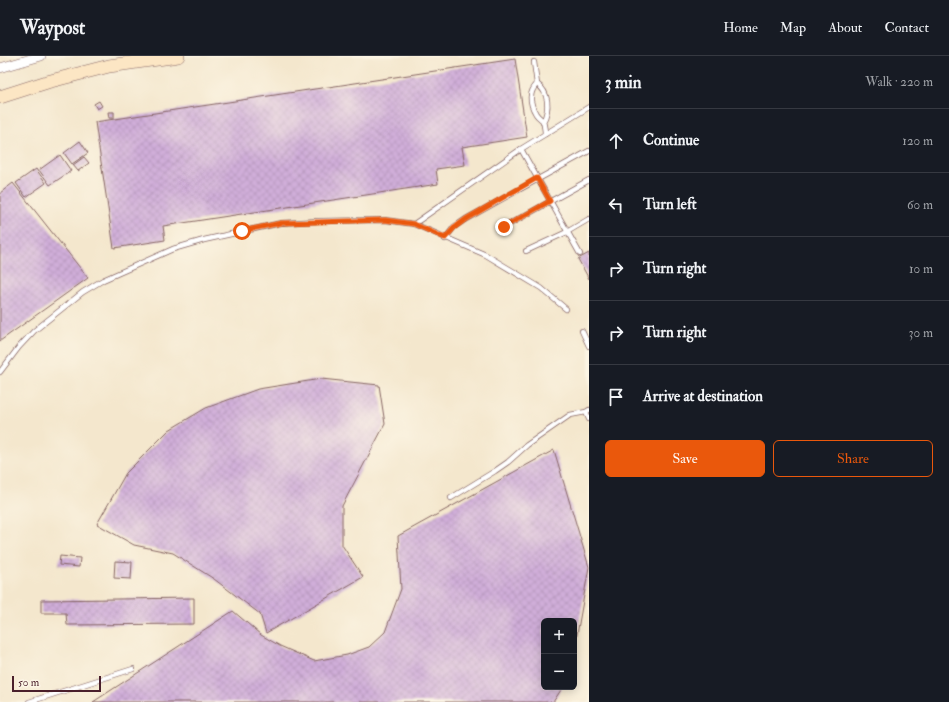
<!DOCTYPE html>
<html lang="en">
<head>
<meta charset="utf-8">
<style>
	body { margin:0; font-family:"IM FELL Double Pica",serif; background:#20242c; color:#f1f3f6 }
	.controls { position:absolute; right:12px; bottom:12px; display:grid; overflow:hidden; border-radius:6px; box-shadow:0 2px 10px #0003 }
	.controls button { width:36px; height:36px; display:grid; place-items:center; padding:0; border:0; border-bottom:1px solid #363941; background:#171b24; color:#f1f3f6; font:20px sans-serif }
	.scale { position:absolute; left:12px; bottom:10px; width:89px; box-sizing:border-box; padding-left:4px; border:2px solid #4a1f2b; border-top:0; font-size:11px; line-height:14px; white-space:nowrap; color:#4a1f2b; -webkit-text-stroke:3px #fcf5e5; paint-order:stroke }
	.stop { position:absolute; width:12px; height:12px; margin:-9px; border:3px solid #ea580c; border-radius:50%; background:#fff }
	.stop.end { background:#ea580c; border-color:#fff; box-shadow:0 1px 4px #0008 }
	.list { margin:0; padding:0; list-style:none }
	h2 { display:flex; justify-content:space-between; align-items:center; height:52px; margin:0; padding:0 16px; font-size:17px }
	h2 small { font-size:13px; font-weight:400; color:#9ea1a6 }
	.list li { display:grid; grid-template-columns:26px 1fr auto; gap:12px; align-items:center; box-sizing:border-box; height:64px; padding:0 16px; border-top:1px solid #363941 }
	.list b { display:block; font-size:15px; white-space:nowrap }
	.list em { font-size:13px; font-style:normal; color:#9ea1a6 }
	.actions { display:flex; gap:8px; padding:12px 16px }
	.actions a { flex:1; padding:9px 0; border:1px solid #ea580c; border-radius:6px; text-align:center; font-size:14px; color:#ea580c }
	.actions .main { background:#ea580c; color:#fff }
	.icon { flex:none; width:22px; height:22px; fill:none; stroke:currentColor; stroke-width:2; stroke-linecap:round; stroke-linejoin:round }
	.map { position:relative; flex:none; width:589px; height:646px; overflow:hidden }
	header { display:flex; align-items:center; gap:24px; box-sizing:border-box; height:56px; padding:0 20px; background:#171b24; border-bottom:1px solid #363941 }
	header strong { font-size:19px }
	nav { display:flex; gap:22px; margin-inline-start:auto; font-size:14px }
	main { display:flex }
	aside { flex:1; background:#171b24 }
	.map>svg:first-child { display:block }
</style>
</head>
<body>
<header>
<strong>Waypost</strong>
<nav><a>Home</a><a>Map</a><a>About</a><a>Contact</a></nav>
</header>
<main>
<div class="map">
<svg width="589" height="646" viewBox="0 0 589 646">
	<defs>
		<pattern id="building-cross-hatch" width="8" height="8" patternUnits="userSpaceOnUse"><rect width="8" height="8" fill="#d0aed9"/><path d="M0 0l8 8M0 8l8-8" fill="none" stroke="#b495ba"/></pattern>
	</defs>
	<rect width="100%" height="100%" fill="#fcf5e5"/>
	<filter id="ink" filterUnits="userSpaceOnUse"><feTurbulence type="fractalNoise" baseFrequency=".025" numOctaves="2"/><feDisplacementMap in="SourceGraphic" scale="8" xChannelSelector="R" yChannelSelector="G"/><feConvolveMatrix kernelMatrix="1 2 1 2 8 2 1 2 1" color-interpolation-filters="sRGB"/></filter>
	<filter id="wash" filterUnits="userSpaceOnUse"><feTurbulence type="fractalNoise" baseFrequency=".012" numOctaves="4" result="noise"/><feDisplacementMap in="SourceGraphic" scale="16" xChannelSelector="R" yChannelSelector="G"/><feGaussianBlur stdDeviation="0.9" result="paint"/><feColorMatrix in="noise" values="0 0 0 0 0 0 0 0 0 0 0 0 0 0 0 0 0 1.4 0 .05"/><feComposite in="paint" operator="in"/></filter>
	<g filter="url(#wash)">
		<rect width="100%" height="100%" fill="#f4e7cd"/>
		<g id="blocks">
			<!-- building -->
			<g fill="url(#building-cross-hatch)">
				<polygon points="515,3 527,81 462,91 465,109 436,113 438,128 163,170 165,184 114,192 95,66"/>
				<polygon points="99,45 102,50 97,53 94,48"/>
				<polygon points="108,56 114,56 114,62 109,62"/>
				<polygon points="80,85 88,97 72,108 64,97"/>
				<polygon points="60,99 71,115 50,129 39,114"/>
				<polygon points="84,101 89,107 78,115 73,109"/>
				<polygon points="36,113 46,127 26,141 16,127"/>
				<polygon points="13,127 88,222 0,285 0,137"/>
				<polygon points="589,197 589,223 578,203"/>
				<polygon points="321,323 379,329 385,368 342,450 342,489 363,521 266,577 260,558 214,523 173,497 134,489 97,468 126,417 169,374 206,352 258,333"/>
				<polygon points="554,394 589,511 575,590 574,565 544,565 544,631 563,631 553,646 93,646 233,555 261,579 280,590 314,605 347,599 369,591 385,576 401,533 398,480"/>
				<polygon points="60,500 80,502 79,511 59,509"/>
				<polygon points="115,505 132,506 131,523 114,522"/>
				<polygon points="194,542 194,568 67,569 66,557 41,557 41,544"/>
			</g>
		</g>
	</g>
	<g filter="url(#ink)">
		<use href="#blocks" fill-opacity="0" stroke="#866564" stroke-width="1"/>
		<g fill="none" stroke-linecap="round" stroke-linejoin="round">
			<defs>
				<g id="lane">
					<polyline points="534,6 537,28"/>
					<path d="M543,66C550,53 549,36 537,28C528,37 530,48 536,58C538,61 541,63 543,65C544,69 545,74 545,78"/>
					<polyline points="521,93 580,198"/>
					<polyline points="414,168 521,93 589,51"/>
					<polyline points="504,171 589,124"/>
					<polyline points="445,183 454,171 466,163 589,95"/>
					<polyline points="526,195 567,176 589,163"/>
					<polyline points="582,275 589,290"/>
					<polyline points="0,316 19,291 34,275 83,236 103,224 173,193 204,184 281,167 319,165 385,164 414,168 486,199 541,232 566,253"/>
					<polyline points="589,354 586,356 589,363"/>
					<polyline points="451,442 495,415 508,406 527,389 570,359 586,356"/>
					<polyline points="29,646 133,613"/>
				</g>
				<polyline id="street" points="0,12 41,0"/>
				<polyline id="secondary" points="0,41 47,26 109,10 178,0"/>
			</defs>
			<!-- lane casing -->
			<use href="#lane" stroke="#866564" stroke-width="6"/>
			<!-- street casing -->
			<use href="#street" stroke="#866564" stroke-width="10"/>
			<!-- secondary casing -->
			<use href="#secondary" stroke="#866564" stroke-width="14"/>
			<!-- lane -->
			<use href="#lane" stroke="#fff" stroke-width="4.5"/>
			<!-- street -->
			<use href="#street" stroke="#fff" stroke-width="9"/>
			<!-- secondary -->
			<use href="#secondary" stroke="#fce6c4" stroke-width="13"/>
		</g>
	</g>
	<g fill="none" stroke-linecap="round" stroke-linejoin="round" filter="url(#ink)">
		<!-- route -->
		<polyline stroke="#ea580c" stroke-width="5" points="242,175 281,167 385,164 414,168 445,182 454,172 466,163 537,122 550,145 504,171"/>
	</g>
</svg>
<div class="controls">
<button>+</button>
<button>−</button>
</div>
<div class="scale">50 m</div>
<div class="stop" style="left:242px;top:175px"></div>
<div class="stop end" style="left:504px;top:171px"></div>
</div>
<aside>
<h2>3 min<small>Walk · 220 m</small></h2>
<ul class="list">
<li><svg class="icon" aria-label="ahead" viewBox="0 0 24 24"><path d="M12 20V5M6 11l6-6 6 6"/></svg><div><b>Continue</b></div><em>120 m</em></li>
<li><svg class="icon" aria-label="left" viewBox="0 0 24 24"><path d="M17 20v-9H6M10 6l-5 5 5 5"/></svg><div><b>Turn left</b></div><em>60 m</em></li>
<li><svg class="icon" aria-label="right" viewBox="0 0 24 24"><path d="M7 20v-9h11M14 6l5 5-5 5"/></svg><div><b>Turn right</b></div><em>10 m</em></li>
<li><svg class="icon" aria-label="right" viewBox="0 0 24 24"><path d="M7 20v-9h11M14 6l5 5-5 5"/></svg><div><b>Turn right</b></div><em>30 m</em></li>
<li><svg class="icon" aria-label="arrive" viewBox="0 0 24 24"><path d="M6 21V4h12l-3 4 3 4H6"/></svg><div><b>Arrive at destination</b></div></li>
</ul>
<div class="actions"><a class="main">Save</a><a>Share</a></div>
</aside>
</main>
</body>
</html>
